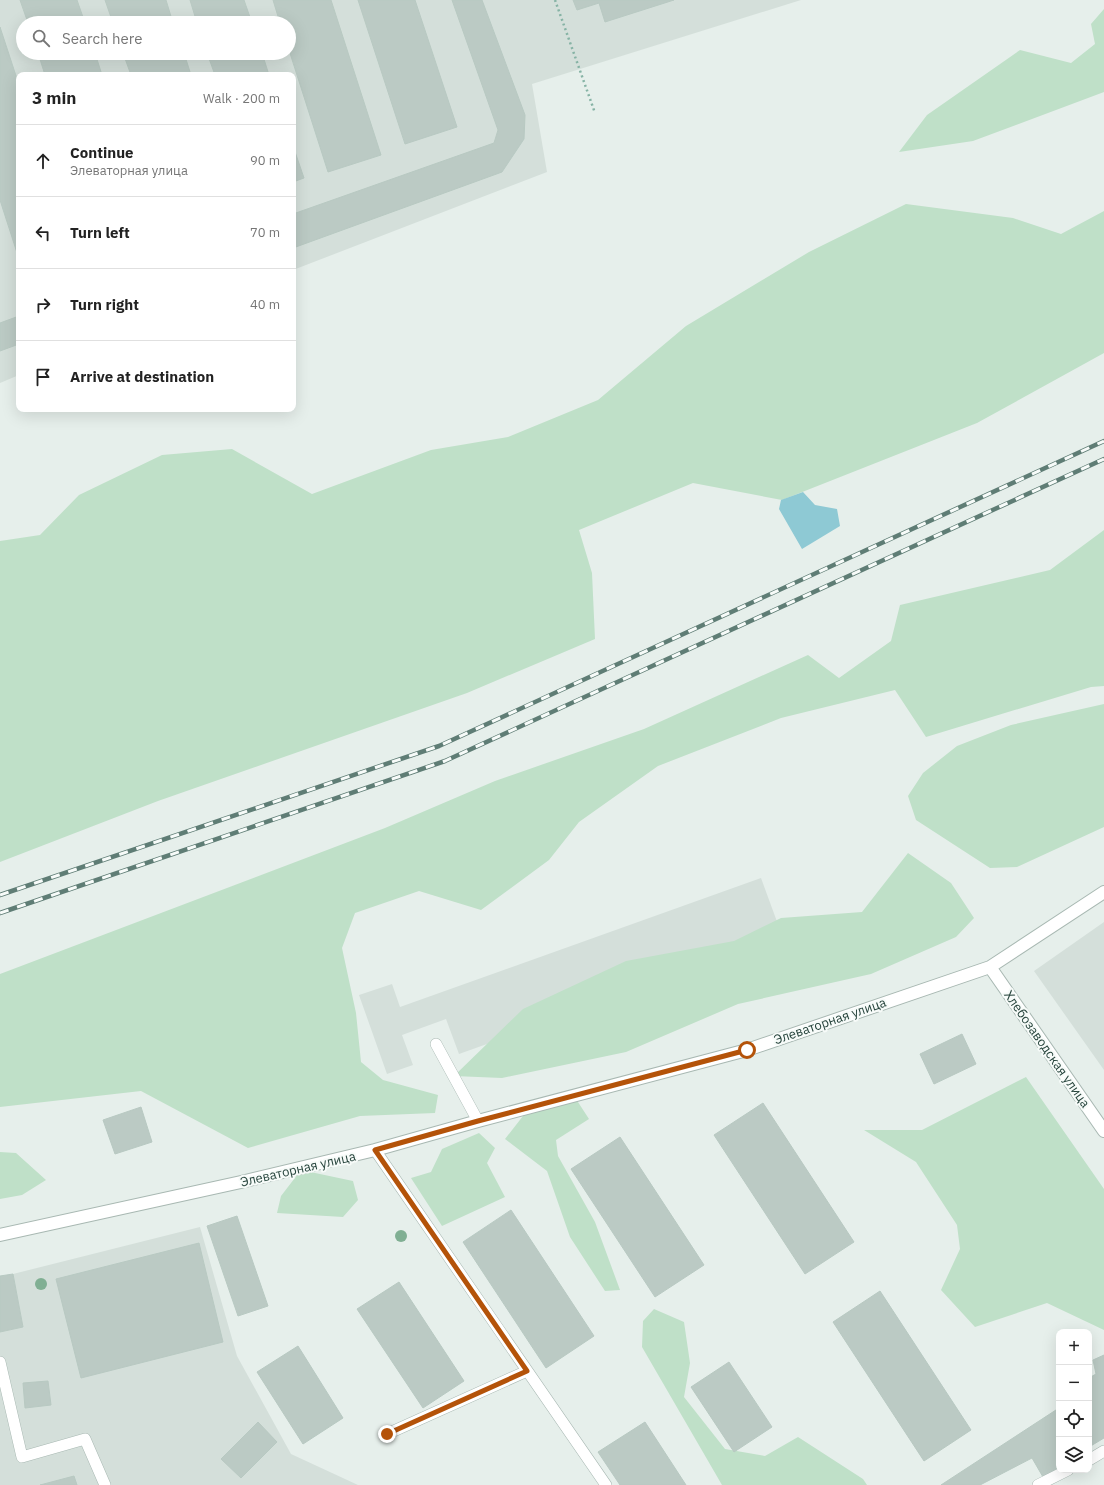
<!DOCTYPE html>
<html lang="en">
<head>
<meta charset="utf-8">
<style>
	body { margin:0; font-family:"IBM Plex Sans",sans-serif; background:#f6f6f6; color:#222 }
	.controls { position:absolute; right:12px; bottom:12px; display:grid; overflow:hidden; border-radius:8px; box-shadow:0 4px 16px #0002 }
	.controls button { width:36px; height:36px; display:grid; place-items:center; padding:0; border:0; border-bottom:1px solid #e0e0e0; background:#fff; color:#222; font:20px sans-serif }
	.stop { position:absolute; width:12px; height:12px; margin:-9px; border:3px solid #b45309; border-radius:50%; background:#fff }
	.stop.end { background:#b45309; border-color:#fff; box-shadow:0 1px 4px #0008 }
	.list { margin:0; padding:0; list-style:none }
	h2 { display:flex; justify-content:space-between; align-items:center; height:52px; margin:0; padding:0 16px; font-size:17px }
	h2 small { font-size:13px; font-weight:400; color:#767676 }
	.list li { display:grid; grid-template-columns:26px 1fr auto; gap:12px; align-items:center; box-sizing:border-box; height:72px; padding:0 16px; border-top:1px solid #e0e0e0 }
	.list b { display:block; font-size:15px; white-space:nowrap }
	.list p { margin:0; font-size:13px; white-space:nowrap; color:#767676 }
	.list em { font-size:13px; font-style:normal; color:#767676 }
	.icon { flex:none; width:22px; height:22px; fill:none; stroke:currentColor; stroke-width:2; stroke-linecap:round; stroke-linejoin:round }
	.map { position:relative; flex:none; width:1104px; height:1485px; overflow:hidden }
	.search { position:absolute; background:#fff; box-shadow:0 4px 16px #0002; left:16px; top:16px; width:280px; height:44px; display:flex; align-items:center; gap:10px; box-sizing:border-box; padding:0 14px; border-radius:22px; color:#767676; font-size:15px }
	.panel { position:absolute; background:#fff; box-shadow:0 4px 16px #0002; left:16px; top:72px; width:280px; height:340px; border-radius:8px }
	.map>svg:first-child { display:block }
	.built { fill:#d4dfda; fill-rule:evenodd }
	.green { fill:#bfe0c8 }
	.water { fill:#8ec9d4 }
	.building { fill:#bbcac4; stroke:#b8c9c2 }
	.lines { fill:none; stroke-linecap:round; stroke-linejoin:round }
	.service-casing { stroke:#a8b8b2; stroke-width:12 }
	.minor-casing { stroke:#a8b8b2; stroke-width:14 }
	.path { stroke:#86b3a5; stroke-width:2.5; stroke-dasharray:2 3; stroke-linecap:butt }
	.service { stroke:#fff; stroke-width:11 }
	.minor { stroke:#fff; stroke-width:12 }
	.rail-casing { stroke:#5f7d75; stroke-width:4.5 }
	.rail { stroke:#f7fbf9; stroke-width:3; stroke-dasharray:9; stroke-linecap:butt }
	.tree { fill:#80af93 }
	.route { stroke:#b45309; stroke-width:5 }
	.labels { text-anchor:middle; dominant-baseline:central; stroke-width:4; stroke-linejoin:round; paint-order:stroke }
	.street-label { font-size:13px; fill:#24423a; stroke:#f7fbf9 }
</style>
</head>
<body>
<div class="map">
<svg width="1104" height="1485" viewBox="0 0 1104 1485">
	<rect width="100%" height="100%" fill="#e6efeb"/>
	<!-- built -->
	<path class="built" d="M0,0H801L532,84L547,172L293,270V75H19V375L0,383ZM23,23H289V53H23Z
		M761,878L783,938L459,1054L446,1019L402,1035L413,1065L387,1074L359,995L392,984L400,1007Z
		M1104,922V1070L1034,971Z
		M200,1227L237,1356L291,1454L358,1485H0V1332L23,1327L13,1274Z"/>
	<!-- green -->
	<path class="green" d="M1104,9V92L973,141L899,152L927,115L1020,50L1071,63L1095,44L1091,24Z
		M906,204L1013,218L1061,234L1104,211V353L977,423L782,500L693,483L579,530L592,573L595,639L467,693L158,801L0,862V541L40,535L79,495L162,455L232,449L312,494L431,450L508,437L598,400L686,326L809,252Z
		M1104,530V686L1091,687L926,737L895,690L781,718L658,766L579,822L549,860L481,910L419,891L355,913L342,948L356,1013L361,1062L383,1080L438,1095L435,1113L360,1116L248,1148L141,1091L0,1107V974L385,828L495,781L644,729L808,655L839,678L891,641L900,605L1050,570Z
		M1104,704V827L1017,867L990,868L916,820L908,796L923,773L957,746L1011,725Z
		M908,853L951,883L974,918L956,937L871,974L738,1004L626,1052L502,1078L454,1076L523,1009L626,961L734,941L781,918L862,912Z
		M1026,1077L1104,1189V1330L1047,1303L975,1327L941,1290L960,1249L957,1225L916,1162L864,1130H922Z
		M576,1099L589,1119L556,1140L558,1156L595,1222L620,1290L605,1291L570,1237L547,1171L505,1139L523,1116Z
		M479,1133L495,1148L487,1163L505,1197L442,1226L411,1178L431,1172L442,1149Z
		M0,1152L16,1153L46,1180L22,1195L0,1199Z
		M301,1170L353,1181L358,1200L343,1217L277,1213L281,1196Z
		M654,1309L684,1322L690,1363L684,1397L725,1449L765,1456L798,1437L863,1479L867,1485H722L642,1347L643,1321Z"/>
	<!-- water -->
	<path class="water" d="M803,492L815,505L837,509L840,526L802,549L779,509L781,500Z"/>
	<!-- building -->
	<path class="building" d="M20,0H77L85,23H28Z
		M105,0H166L173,23H113Z
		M190,0H244L252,23H197Z
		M273,0H331L381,155L328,172L289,50V23H280Z
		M358,0H415L457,127L405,144Z
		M452,0H482L525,115L524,139L502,172L293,248V214L494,143L498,130Z
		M573,0H674L605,22L599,3L577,10Z
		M0,27L19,85V259L0,200Z
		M38,53H95L102,75H45Z
		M123,53H184L191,75H131Z
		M207,53H262L269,75H215Z
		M293,146L304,178L293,182Z
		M19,316V344L0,351V323Z
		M962,1034L976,1064L934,1084L920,1054Z
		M763,1103L854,1242L805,1274L714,1135Z
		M141,1107L152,1142L115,1154L103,1120Z
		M620,1137L704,1265L655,1297L571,1169Z
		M511,1210L594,1336L546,1368L463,1242Z
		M237,1216L268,1306L238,1316L207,1226Z
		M199,1243L223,1342L81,1378L56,1279Z
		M13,1274L23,1327L0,1332V1276Z
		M399,1282L464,1381L423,1408L357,1309Z
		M880,1291L971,1430L924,1461L833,1322Z
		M298,1346L343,1418L303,1444L257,1372Z
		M1104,1355V1438L1089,1447V1378L1096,1374L1093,1360Z
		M729,1362L772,1427L734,1452L691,1387Z
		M48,1381L51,1405L25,1408L23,1383Z
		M1059,1408V1467L1043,1477L1032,1458L980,1485H941Z
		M258,1422L277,1442L241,1478L221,1459Z
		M645,1422L686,1485H620L598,1452Z
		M74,1476L77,1485H40Z"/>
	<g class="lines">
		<!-- service casing -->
		<g class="service-casing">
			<path id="service" d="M436,1044L478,1121
				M375,1150L606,1485
				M0,1362L22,1457L85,1439L105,1485
				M387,1434L527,1371
				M1089,1460L1104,1451
				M1038,1485L1068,1470"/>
		</g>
		<!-- minor casing -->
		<g class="minor-casing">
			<path id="minor" d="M990,967L1104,1131
				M0,1235L241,1182L375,1150L478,1121L747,1050L990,967L1104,892"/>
		</g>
		<!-- path -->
		<path class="path" d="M555,0L595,113"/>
		<!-- service -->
		<use href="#service" class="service"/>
		<!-- minor -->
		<use href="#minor" class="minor"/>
		<!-- rail casing -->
		<g class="rail-casing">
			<path id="rail" d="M0,895L439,746L1104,441
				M0,913L445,761L1104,459"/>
		</g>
		<!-- rail -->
		<use href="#rail" class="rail"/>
	</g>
	<!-- trees -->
	<g class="tree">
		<circle cx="401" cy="1236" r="6"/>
		<circle cx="41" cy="1284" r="6"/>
	</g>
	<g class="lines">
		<!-- route -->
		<path class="route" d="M387,1434L527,1371L375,1150L478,1121L747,1050"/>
	</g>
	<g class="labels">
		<!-- street labels -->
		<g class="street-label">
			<text transform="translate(830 1021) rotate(-19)">Элеваторная улица</text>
			<text transform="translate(1047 1049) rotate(55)">Хлебозаводская улица</text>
			<text transform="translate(298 1169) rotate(-13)">Элеваторная улица</text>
		</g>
	</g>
</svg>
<div class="controls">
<button>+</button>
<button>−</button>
<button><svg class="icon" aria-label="locate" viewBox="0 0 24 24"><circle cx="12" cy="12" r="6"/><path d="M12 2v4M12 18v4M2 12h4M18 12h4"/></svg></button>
<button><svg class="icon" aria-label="layers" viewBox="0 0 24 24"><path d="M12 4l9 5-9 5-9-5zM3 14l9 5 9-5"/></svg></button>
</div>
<div class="stop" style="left:747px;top:1050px"></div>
<div class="stop end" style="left:387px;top:1434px"></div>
<div class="search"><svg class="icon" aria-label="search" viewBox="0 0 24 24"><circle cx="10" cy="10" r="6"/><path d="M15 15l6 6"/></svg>Search here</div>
<section class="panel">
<h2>3 min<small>Walk · 200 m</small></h2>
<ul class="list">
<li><svg class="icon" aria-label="ahead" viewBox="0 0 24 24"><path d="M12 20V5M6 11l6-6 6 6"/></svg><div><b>Continue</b><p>Элеваторная улица</p></div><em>90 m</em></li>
<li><svg class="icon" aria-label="left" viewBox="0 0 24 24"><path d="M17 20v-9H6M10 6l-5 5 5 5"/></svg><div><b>Turn left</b></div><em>70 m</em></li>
<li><svg class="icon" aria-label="right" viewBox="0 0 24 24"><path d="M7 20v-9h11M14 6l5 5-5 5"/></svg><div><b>Turn right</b></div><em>40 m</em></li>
<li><svg class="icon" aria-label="arrive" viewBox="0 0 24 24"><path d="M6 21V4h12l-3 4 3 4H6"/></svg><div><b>Arrive at destination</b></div></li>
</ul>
</section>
</div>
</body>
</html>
